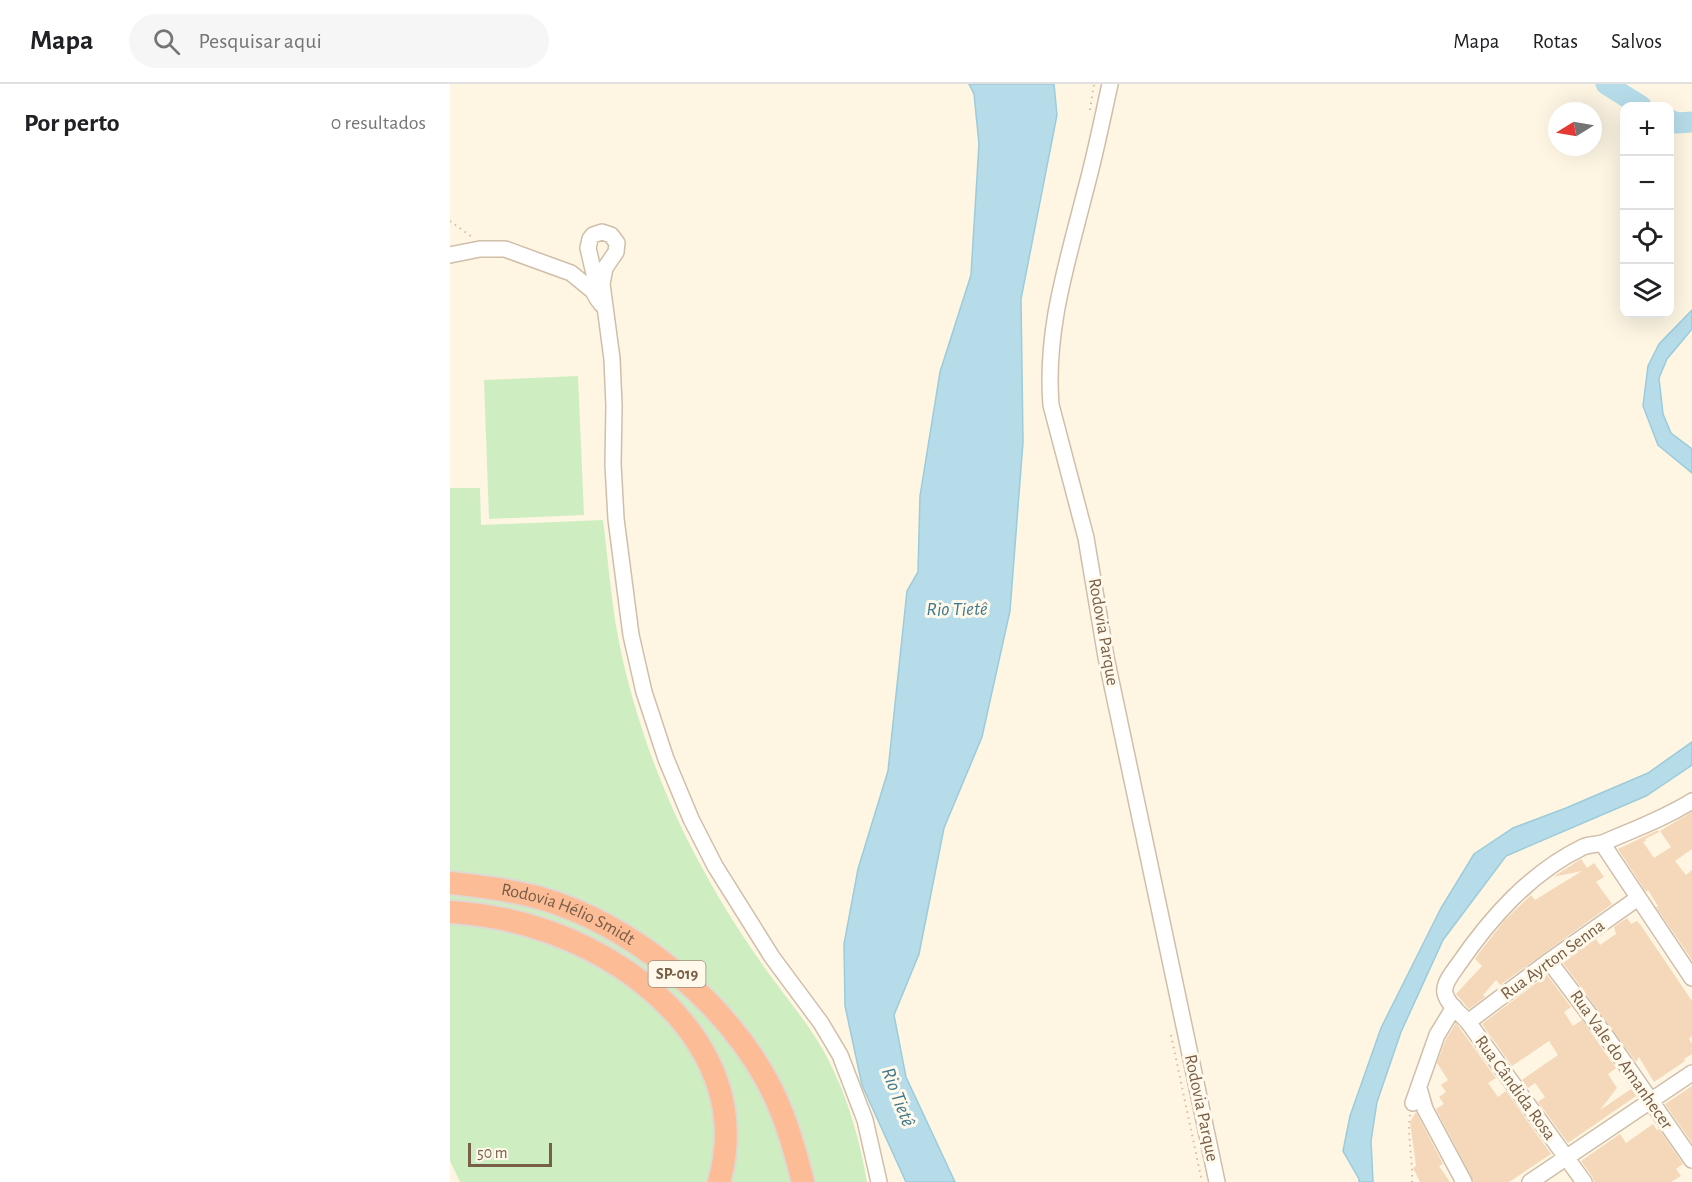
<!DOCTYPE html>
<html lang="pt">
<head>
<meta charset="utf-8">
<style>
	body { margin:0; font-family:"Alegreya Sans",sans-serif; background:#f6f6f6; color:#202124 }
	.controls { position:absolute; right:18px; top:18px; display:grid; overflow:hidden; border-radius:12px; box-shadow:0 6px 24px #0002 }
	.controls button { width:54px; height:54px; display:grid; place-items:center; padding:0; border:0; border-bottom:2px solid #e0e0e0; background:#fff; color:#202124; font:30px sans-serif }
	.compass { position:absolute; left:1098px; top:18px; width:54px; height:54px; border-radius:50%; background:#fff; box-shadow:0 6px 24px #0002; rotate:259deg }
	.scale { position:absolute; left:18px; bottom:15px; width:84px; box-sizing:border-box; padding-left:6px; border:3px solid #785e47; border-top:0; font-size:16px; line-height:21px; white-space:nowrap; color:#785e47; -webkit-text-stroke:4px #fff9eb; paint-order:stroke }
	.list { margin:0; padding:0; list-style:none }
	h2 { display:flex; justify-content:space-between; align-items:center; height:78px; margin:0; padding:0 24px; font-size:26px }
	h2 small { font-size:20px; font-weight:400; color:#757577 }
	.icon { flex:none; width:33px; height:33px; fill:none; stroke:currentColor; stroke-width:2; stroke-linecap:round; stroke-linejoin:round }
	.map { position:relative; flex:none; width:1242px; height:1098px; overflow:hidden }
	header { display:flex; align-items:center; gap:36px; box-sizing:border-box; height:84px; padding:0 30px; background:#fff; border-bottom:2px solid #e0e0e0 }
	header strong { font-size:28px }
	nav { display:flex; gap:33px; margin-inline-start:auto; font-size:21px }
	.search { width:420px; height:54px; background:#f6f6f6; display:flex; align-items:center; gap:15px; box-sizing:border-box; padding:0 21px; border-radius:33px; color:#757577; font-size:22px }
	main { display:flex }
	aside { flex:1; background:#fff }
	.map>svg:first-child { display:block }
	.green { fill:#ceedc1 }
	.water { fill:#b6dce9; stroke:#9ccbdb; stroke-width:1.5 }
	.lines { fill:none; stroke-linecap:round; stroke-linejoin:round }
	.river { stroke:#b6dce9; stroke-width:21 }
	.building { fill:#f5d7b9 }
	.minor-casing { stroke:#d0bea9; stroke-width:18 }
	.highway-casing { stroke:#dfd8d3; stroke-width:26 }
	.path { stroke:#dabb9c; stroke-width:2; stroke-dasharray:1.5 4.5; stroke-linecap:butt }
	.minor { stroke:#fff; stroke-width:15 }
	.highway { stroke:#fcbc96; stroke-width:22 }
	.labels { text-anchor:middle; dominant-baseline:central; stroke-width:6; stroke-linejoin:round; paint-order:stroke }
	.shield { fill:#fff9eb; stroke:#a08c78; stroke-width:1.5 }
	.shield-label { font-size:16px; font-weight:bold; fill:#785e47 }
	.street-label { font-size:18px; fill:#785e47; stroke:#fff9eb }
	.water-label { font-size:20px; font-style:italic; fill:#3f788d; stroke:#fff9eb }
</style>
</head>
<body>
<header>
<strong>Mapa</strong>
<div class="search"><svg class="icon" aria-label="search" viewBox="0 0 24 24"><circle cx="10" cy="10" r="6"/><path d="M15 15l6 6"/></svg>Pesquisar aqui</div>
<nav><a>Mapa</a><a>Rotas</a><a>Salvos</a></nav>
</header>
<main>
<aside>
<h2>Por perto<small>0 resultados</small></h2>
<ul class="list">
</ul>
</aside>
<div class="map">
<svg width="1242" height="1098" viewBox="0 0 1242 1098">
	<rect width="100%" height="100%" fill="#fef6e3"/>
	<!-- green -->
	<path class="green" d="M128,292L134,431L39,435L34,296Z
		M0,404H30L31,441L153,436C158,475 161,515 168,553C184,635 214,715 254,787C271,819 291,850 312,880C334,912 361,941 379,977C398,1014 410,1057 417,1098H364L343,1030L187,849L0,788Z
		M0,805L87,821L178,863L257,927L311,999L346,1098H276L281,1018L179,881L0,821Z
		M0,839C45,843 92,854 132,875C215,917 291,1000 256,1098H10L0,1077Z"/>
	<!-- water -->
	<path class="water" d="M519,0H604L607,31L571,215L573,358L560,527L532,653L494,744L469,870L444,931L456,993L505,1098H456L412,1001L395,922L394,860L408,785L438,687L457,507L468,488L470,412L490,288L521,191L529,60L524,10Z
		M1242,226V245L1217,275L1209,294L1213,330L1221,349L1242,365V389L1208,361L1193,322L1198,282L1209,260Z
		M1242,658V681L1196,712L1056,772L993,856L951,948L927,1018L921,1057L923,1098H909V1095L893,1067L900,1032L931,944L991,824L1024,770L1063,744L1116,724L1198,689Z"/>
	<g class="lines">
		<!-- river -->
		<path class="river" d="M1156,0L1191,22
			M1220,36L1227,39L1242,38"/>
	</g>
	<!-- building -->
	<path class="building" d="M1242,728V765L1225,777L1236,791L1242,786V876L1206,823L1208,822L1198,806L1196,808L1168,765L1208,746L1209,748L1195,755L1196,757L1193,758L1204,774L1221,763L1210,747Z
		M1131,775L1137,784L1144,779L1154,793L1146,798L1162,820L1050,901L1046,896L1033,911L1035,913L1019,925L1006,910L1032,882L1025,875L1029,869L1055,836L1081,811L1085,816L1132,787L1103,793Z
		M1177,834L1181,840L1187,837L1192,843L1242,917V952L1239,955L1242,960V970L1234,975L1235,977L1204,998L1189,973L1186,978L1113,879L1146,855L1150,861L1166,850L1164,843Z
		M1097,891L1121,923L1114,928L1123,942L1132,936L1166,984L1158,990L1167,1004L1150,1026L1181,1005L1186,1012L1118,1059L1088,1018L1095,1013L1085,999L1078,1004L1072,996L1108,971L1099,957L1062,982L1032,940Z
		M1006,939L1046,994L1038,999L1048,1013L1056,1007L1101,1070L1059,1098H1024L986,1025L994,1020L989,1013L996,1008L991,1001L998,996L987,979L996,955Z
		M1242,1002V1059L1215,1020Z
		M966,1028L993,1080L989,1082L1000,1098H970L963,1084L966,1082L960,1038Z
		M1203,1040L1207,1046L1209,1045L1233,1080L1226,1085L1231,1092L1221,1098H1144L1142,1092L1131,1077L1170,1050L1176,1059Z"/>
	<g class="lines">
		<!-- minor casing -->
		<g class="minor-casing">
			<path id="minor" d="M660,0C652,36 645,72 635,108C617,180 595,246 601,321L636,454L656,573L767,1098
				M0,171L30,165H55L121,189L143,207L148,216
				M151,220L138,164L140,155L143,151L152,148L161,151L167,159L166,168L155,184L152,200L162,275L164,322L163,380L166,435L181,551L194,608L216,675L241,735L265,782L322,873L371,939L390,971L415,1036L429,1098
				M1152,759L1242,894
				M1099,877L1158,955L1242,1076
				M1018,938L1099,877L1188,814
				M969,1004L975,1025L1014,1098
				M963,1019L987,951L1004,923
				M1080,1098L1242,989
				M1134,1098L1018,938C1011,930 997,920 995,909C993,900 1003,888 1008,881C1041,833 1080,789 1133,763C1140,760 1148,761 1155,758C1185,745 1215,734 1242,717"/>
		</g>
		<!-- highway casing -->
		<g class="highway-casing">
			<g id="highway">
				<path id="s1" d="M0,799C30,802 60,806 90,814C180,840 271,914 316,995C334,1027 344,1063 353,1098"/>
				<path d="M0,828C47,831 95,843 137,864C226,908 299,994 269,1098"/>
			</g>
		</g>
		<!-- path -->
		<path class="path" d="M640,26L644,0
			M0,137L22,153
			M721,951L752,1098
			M960,1031C957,1053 963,1076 962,1098"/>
		<!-- minor -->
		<use href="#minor" class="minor"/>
		<!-- highway -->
		<use href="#highway" class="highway"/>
	</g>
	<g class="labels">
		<!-- shield labels -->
		<rect class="shield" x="198.5" y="877" width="57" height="26" rx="4.5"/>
		<g class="shield-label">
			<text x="227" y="890">SP-019</text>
		</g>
		<!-- street labels -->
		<g class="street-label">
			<text transform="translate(653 548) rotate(80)">Rodovia Parque</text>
			<text stroke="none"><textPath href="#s1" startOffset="123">Rodovia Hélio Smidt</textPath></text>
			<text transform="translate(1103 876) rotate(-36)">Rua Ayrton Senna</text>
			<text transform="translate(1171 976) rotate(55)">Rua Vale do Amanhecer</text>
			<text transform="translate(1065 1004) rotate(54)">Rua Cândida Rosa</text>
			<text transform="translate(751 1024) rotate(78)">Rodovia Parque</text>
		</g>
		<!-- water labels -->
		<g class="water-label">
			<text x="507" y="525">Rio Tietê</text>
			<text transform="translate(448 1013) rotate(69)">Rio Tietê</text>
		</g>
	</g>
</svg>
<div class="controls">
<button>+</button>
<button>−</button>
<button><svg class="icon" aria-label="locate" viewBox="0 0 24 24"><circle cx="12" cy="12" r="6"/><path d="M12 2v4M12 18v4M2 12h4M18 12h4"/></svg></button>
<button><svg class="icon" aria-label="layers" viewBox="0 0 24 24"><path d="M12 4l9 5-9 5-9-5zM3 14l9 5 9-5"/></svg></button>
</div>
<svg class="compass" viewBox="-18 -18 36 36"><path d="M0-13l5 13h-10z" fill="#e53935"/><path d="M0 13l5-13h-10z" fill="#757577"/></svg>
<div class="scale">50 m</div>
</div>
</main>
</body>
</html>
